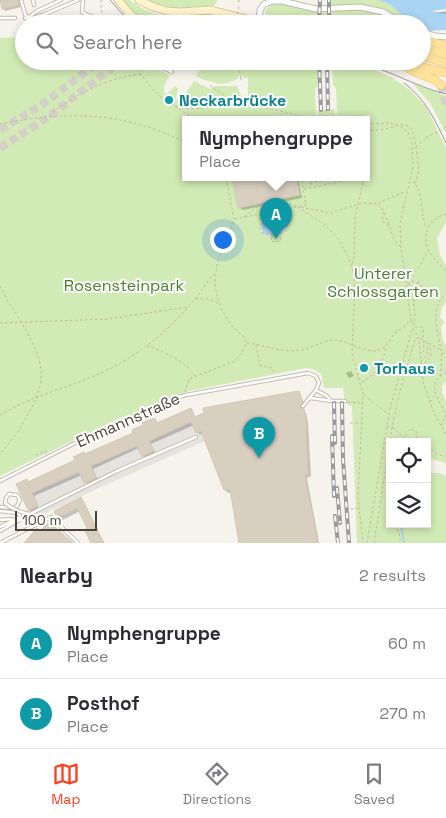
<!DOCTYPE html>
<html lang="en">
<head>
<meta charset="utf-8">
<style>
	body { margin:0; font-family:"Space Grotesk",sans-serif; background:#f7f7f7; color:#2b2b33 }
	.controls { position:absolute; right:15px; bottom:15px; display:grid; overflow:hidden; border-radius:0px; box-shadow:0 2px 8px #0003 }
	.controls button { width:45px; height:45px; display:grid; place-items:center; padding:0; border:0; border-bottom:1px solid #e1e1e2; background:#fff; color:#2b2b33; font:25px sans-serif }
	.scale { position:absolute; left:15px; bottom:12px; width:82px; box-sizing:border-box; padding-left:5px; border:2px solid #4b4439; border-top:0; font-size:14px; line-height:18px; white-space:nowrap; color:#4b4439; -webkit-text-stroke:4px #fff; paint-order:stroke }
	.you { position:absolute; left:222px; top:239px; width:18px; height:18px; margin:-12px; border:4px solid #fff; border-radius:50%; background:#1a73e8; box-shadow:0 0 0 8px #1a73e833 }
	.badge { display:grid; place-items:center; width:32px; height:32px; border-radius:50%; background:#fc3f1d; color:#fff; font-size:16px; font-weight:700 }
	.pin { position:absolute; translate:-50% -41px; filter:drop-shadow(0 1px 2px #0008) }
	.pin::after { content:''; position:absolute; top:26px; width:18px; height:15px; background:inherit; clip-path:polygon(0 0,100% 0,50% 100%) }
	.popup { position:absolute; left:182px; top:116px; width:188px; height:65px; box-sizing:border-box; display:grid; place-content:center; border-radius:0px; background:#fff; filter:drop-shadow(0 1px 4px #0005); font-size:16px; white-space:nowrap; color:#7c7c81 }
	.popup b { font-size:19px; color:#2b2b33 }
	.popup::after { content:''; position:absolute; left:50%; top:100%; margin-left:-10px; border:10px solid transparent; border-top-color:#fff }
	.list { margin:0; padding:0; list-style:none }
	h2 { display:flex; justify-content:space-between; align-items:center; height:65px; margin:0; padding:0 20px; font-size:21px }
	h2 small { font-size:16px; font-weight:400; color:#7c7c81 }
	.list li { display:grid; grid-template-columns:32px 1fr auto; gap:15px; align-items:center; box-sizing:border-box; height:70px; padding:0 20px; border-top:1px solid #e1e1e2 }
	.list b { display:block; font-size:19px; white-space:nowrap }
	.list p { margin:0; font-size:16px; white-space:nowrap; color:#7c7c81 }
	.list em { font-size:16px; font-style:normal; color:#7c7c81 }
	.icon { flex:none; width:28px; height:28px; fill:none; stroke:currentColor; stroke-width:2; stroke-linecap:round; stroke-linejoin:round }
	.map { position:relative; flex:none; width:446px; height:543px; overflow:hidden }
	.search { position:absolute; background:#fff; box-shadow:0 2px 8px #0003; left:15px; right:15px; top:15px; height:55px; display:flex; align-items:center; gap:12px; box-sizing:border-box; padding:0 18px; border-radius:28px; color:#7c7c81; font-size:19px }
	.sheet { height:205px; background:#fff }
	nav { display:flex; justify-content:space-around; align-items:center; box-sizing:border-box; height:70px; border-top:1px solid #e1e1e2; background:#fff; font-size:14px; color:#7c7c81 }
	nav a { display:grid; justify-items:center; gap:2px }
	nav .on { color:#fc3f1d }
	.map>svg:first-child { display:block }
	.green { fill:#d2eab5; fill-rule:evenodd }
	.parking { fill:#e5e3e0 }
	.water { fill:#a9d4f2 }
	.shadow { fill:#0003 }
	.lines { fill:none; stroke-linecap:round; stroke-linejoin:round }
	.stream { stroke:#a9d4f2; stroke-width:2 }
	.building { fill:#d8cfc1; stroke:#d3c7b4 }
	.primary-tunnel { stroke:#d4d0c8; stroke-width:8; stroke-dasharray:8 4; stroke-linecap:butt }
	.lane-casing { stroke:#c2bbae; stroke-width:4.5 }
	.street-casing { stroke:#c2bbae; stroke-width:7 }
	.secondary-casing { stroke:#d6c79b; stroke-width:9 }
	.primary-casing { stroke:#e6c16a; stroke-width:9 }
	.path { stroke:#c4b79f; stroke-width:1; stroke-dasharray:2.5 2.5; stroke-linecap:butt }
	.lane { stroke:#fff; stroke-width:2.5 }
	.street { stroke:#fff; stroke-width:5 }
	.secondary { stroke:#fff3cd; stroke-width:7 }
	.primary { stroke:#ffe39c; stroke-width:8 }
	.tram { stroke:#9a9a9a; stroke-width:1 }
	.rail-casing { stroke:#9a9a9a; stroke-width:4 }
	.rail { stroke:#fff; stroke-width:2; stroke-dasharray:5.5; stroke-linecap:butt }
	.lane-bridge-casing { stroke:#c2bbae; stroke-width:4.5; stroke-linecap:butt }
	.path-bridge { stroke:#c4b79f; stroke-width:1; stroke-dasharray:2.5 2.5; stroke-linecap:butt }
	.lane-bridge { stroke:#fff; stroke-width:2.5 }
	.culture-dot { fill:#0f9aa8; stroke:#fff; stroke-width:2 }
	.labels { text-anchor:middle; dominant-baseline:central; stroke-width:4; stroke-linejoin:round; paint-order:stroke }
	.culture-label { font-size:16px; font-weight:bold; fill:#0d838f; stroke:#fff; text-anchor:start }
	.park-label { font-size:16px; fill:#4a7f2a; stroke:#fff }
	.street-label { font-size:16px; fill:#4b4439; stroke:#fff }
</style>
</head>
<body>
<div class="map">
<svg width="446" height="543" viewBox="0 0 446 543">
	<rect width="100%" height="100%" fill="#f6f3ec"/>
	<!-- green -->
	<path class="green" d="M121,0H129L145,10L165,17H185L197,14L210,13L206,19C193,20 153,28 144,22C135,17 128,8 121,0Z
		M145,0H218L213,7C185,4 174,14 145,0Z
		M331,0H379L391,5L411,24C402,23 394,16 386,11C369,2 349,4 331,8Z
		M281,3C297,6 315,13 332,12C337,11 342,9 347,9C366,7 383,14 399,24H377L323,15L271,18L266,15L265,10L272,4Z
		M24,37V61H142L170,75L164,86V93L167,94L175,86L178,88L176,97L177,100L184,96L194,81L210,89L214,86H237L242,98L248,97V77L244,78L243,75L238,76V79L228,83L220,84L204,80L196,76L203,65L245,68L317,64L318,85L315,89L316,115H318V110L334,109L335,114H337L336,88L333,85L332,64L357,65L370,68L391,77L411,91L425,106L431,117L446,148V222L437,238L440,255L446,266V302L442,307L440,317L444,322L441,327L443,341L446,346V381L442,386V392L446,401V463L435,460L427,456V442H390V524H400L401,527V524H427V473H439L446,476V543H357L352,406L345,403L343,388H324L321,374L313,369L306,368L189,391L115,420L0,476V38ZM186,120H366V178H296L299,195L238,208L232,178H186ZM278,217L286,222C289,239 271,235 261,231C259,220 269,217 278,217Z
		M413,84L446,96V133L430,103Z"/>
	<!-- parking -->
	<path class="parking" d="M191,422L196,433L201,431L205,441L101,487L33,519L28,510L37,506L32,493L79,472L84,483L96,478L91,466L137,446L142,457L154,451L149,441Z"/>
	<!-- water -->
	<path class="water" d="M379,0H446V9L431,11L446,13V30L426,31L422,30V24H411L391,5Z
		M278,217L286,222C288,235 273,238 263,233L261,227C262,219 270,217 278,217Z"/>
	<!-- shadow -->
	<path class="shadow" d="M1,0H22L20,2L21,7L5,11L3,8Z
		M446,11V14L437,13Z
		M234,178H298L302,198L243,210L239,207Z
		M366,365L368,371L364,373L361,367Z
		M351,371L354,376L349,378L346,373Z
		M298,393L305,405L302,409L306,413L308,423L311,476L307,478L319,543H241L231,492L228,493L225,490L203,433L200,435L194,425L151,444L156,454L146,459L139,448L93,469L98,481L88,485L82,475L34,496L39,509L32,512L29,509V483L134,434L155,419L158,424L191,410L196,418Z
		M81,499L84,502L104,543H93L89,528L80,511L63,520L56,511Z"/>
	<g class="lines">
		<!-- stream -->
		<path class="stream" d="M401,524L404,543"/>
	</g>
	<!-- building -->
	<path class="building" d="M0,0H18L19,5L2,9Z
		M232,178H296L300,195L238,208Z
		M299,391L303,402L300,407L304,409L306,419L308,474L305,475L318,543H239L230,489L224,490L201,431L196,433L191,422L149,441L154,451L142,457L137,446L91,466L96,478L92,480L84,483L79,472L32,493L38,506L28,510L16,484L27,479L28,482L75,460L73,457L84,452L85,454L133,433L132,430L143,425L142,423L155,418L157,423L191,408L195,417L204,413L203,408Z
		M81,497L99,534L104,543H91L85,531L87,528L77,508L59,517L58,514L56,515L54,511Z
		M49,522L73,543H24L37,528L40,531Z"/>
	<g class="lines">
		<!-- primary-tunnel -->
		<path class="primary-tunnel" d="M441,85L446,104
			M0,130L40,106L100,61
			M0,148L48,117L121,61"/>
		<!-- lane casing -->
		<g class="lane-casing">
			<path id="lane" d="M21,0L25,14L27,17
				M33,0L34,5
				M83,0L82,12C90,18 97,15 103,24
				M0,18H15
				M25,18H28L37,11L61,0
				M28,22L29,19L43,15L78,0
				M148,61L172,72
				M316,390L327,396L330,400
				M310,398L332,401H345
				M0,481L91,435L166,401L186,395L308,373L316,376L319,383L316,390L303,406
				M0,507L14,508L17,506
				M0,511L17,513L20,515L19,518L0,527
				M0,520L12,519
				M0,531L30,514L117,471L196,437
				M0,543L51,517L78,543"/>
		</g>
		<!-- street casing -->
		<g class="street-casing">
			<path id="street" d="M28,18L29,19
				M259,23L260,10L264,4L273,1H282L316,9L360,7L383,12L403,24
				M422,32L435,36L446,37"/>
		</g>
		<!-- secondary casing -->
		<g class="secondary-casing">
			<path id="secondary" d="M118,0L130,14L141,24
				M139,0L151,6L167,11L180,12L210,10L266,24"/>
		</g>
		<!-- primary casing -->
		<g class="primary-casing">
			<path id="primary" d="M194,24H227
				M281,24L315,21L343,24
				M422,39L446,46
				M422,48L446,54
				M422,56L446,63
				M397,61L413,71L433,79L441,85
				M402,62L446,73"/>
		</g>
		<!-- path -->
		<path class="path" d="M101,0L102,17
			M239,0V5
			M131,61C143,76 156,98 174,105C195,114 215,104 236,104C258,105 291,113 312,120
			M241,78L242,82
			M211,85V87L232,100L234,103
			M175,106L195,120
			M326,110L327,120
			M49,116C77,92 106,79 142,74
			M0,124C66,111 125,111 186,143
			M366,124L390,123L398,125L408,132L412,145L413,167L400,223L401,247L407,287L413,300L415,313L413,329L419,339L423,382L433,411L446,435
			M401,125C414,122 414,139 416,148C418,161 421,171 415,183
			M366,129C373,132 391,129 397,125
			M366,138L368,131
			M416,147L426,138
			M226,178L234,219L217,263L215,284L217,296L222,310L231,325L243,336L247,343
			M309,178L311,187
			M327,178L328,184
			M412,181C425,191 419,215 427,228
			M310,183L335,178
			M304,189L349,180V178
			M269,201L272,216
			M378,203L406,191
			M298,207L324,224L337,237L349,258L354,275L355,287L352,354L363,394L358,497L363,543
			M301,207L330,213L363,203L378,204C390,216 390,240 400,246
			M384,212L382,221L389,226
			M446,214C426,219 420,240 432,256C436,262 442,266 446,271
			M244,217C260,202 276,197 297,206
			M272,217C279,216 286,217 288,225L285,232L273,236L262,233L260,229L261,223Z
			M235,219L306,205L301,178
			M271,237L272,242L281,241L280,235
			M352,264L354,256L355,218L364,178
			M406,278L420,266L428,251
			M407,283L413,281L422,286V290
			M418,283L421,279
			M408,284L419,289V297L413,302
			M0,286C13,314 44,348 41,380C40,390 35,400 31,409C23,424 13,441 0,453
			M410,294L408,299L411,321
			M196,299H208L218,303
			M0,323L108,319L188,307
			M415,327H421L423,329L424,351L421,354
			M420,339H422L440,350
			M247,343C265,345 281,353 300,350C312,348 322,341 333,340C351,339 371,362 388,344C390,341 392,337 394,334C398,330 406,327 408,322H413
			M256,345L260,365L272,368L275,374
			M147,346C160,349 190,364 195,376
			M442,353L446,355
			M421,361L428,355L427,343
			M421,366L431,357L430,344
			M440,376C441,368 442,359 441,351C439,333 428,308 446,294
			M362,382C376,375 384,362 386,346
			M185,392L189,379L235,361L240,355L246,344
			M364,395L388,414
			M348,402L362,403
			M430,402L435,395
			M0,415C42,390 87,385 129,358C153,343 175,323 194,300C202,292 206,281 215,273
			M350,423H360
			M387,426L392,427L406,439
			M441,426L446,414C438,400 425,383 446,373
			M407,441L406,433L410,429L416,431L417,439
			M407,441L417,439L420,442
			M427,447L439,455L446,456
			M36,455L45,451L46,453
			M346,510L358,508
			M396,524L400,537V543
			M367,543L390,409L412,329
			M374,543L392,427L400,391L415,340L418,337"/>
		<!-- lane -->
		<use href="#lane" class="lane"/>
		<!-- street -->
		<use href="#street" class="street"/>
		<!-- secondary -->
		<use href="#secondary" class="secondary"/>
		<!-- primary -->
		<use href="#primary" class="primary"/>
		<!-- tram -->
		<path class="tram" d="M110,0L131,24
			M198,61C248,75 301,57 351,62C385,66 414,87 446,94
			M404,83C425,98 435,120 446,143"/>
		<!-- rail casing -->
		<g class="rail-casing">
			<path id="rail" d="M319,24L320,0
				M329,24V0
				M319,61L321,110
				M327,61L328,109
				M334,403L335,443
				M342,403L343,459L349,543
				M332,436L334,496
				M337,488L340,523
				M335,516L338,543"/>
		</g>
		<!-- rail -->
		<use href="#rail" class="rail"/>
		<!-- lane-bridge casing -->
		<g class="lane-bridge-casing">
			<path id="lane-bridge" d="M17,506L20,500L17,495L9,494L6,498L5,503C13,510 20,512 30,514"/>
		</g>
		<!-- path-bridge -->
		<path class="path-bridge" d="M236,24L239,5
			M237,61L241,78
			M426,138L446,127"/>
		<!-- lane-bridge -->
		<use href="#lane-bridge" class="lane-bridge"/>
	</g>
	<!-- markers -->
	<g class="culture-dot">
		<circle cx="169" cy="100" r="5"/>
		<circle cx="364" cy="368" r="5"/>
	</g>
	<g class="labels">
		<!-- culture labels -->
		<g class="culture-label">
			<text x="179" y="100">Neckarbrücke</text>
			<text x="374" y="368">Torhaus</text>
		</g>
		<!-- park labels -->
		<g class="park-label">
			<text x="383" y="273">Unterer<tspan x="383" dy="18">Schlossgarten</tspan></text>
			<text x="124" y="285">Rosensteinpark</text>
		</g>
		<!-- street labels -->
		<g class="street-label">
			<text transform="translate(128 420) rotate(-24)">Ehmannstraße</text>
		</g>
	</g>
</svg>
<div class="controls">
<button><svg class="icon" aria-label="locate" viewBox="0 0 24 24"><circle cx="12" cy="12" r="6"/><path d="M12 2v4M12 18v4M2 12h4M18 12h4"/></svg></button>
<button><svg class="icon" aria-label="layers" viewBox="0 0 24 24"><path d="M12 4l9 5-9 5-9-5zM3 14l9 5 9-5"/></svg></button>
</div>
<div class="scale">100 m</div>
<div class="you"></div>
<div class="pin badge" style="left:276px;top:239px;background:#0f9aa8">A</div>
<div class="popup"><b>Nymphengruppe</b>Place</div>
<div class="pin badge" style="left:259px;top:458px;background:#0f9aa8">B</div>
<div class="search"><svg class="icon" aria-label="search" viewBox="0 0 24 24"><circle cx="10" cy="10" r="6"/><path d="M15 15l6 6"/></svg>Search here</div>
</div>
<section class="sheet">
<h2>Nearby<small>2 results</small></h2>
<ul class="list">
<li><span class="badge" style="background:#0f9aa8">A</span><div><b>Nymphengruppe</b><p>Place</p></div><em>60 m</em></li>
<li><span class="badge" style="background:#0f9aa8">B</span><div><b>Posthof</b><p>Place</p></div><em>270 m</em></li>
</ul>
</section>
<nav>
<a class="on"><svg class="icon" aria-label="map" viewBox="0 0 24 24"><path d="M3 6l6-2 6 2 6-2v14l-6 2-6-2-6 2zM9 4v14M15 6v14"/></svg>Map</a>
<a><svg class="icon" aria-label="directions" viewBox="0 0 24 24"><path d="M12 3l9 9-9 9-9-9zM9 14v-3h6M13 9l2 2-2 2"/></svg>Directions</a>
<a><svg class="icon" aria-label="saved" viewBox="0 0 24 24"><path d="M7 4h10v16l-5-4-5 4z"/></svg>Saved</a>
</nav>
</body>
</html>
